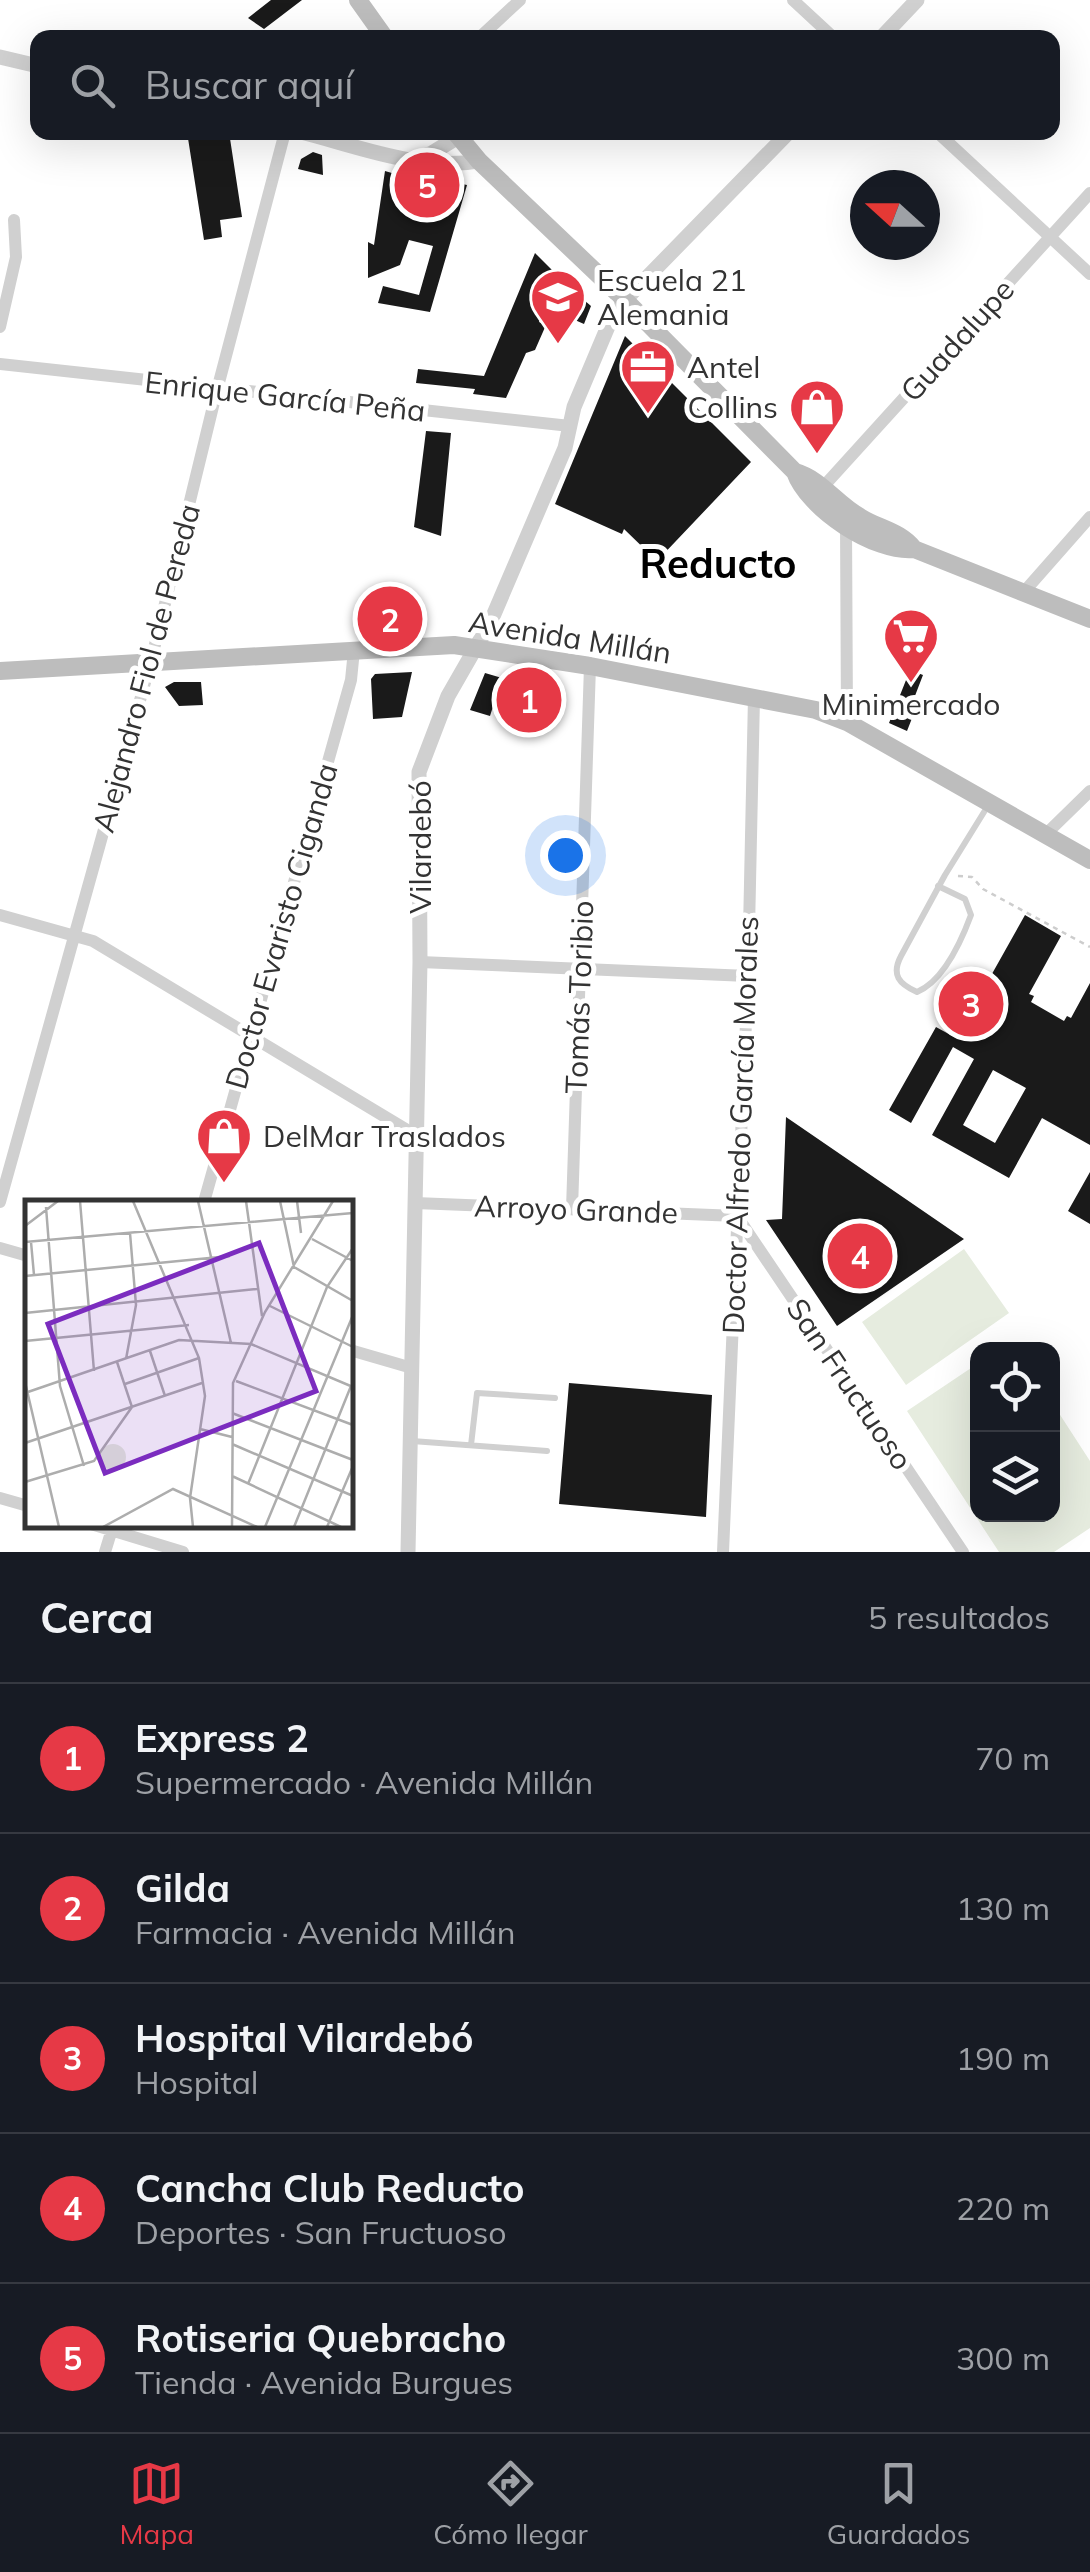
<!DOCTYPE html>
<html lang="es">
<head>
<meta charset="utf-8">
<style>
	body { margin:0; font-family:Mulish,sans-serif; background:#242831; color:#f1f3f6 }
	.controls { position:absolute; right:30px; bottom:30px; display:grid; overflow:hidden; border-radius:20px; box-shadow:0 10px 40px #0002 }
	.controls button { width:90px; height:90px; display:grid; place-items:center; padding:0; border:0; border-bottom:2px solid #363941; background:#171b24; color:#f1f3f6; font:50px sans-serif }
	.compass { position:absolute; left:850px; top:170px; width:90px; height:90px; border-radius:50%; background:#171b24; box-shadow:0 10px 40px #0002; rotate:291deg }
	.you { position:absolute; left:565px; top:855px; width:35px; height:35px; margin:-25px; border:8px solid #fff; border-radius:50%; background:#1a73e8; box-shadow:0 0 0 15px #1a73e833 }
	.badge { display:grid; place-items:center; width:65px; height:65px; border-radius:50%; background:#e63946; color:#fff; font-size:32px; font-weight:700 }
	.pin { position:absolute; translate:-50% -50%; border:5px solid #fff; box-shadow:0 2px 10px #0006 }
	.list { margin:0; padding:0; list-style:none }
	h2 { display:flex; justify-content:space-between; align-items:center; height:130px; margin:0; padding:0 40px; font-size:42px }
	h2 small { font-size:32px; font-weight:400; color:#9ea1a6 }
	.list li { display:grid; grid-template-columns:65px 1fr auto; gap:30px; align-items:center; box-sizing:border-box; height:150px; padding:0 40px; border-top:2px solid #363941 }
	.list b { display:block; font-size:38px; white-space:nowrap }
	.list p { margin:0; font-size:32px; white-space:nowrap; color:#9ea1a6 }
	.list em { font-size:32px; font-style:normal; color:#9ea1a6 }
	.icon { flex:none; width:55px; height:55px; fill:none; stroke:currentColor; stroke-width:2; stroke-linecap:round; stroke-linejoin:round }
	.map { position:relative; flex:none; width:1090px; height:1552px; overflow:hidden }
	.search { position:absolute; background:#171b24; box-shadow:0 10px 40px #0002; left:30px; right:30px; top:30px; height:110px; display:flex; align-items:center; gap:25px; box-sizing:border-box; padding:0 35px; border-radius:20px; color:#9ea1a6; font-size:38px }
	.sheet { height:880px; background:#171b24 }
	nav { display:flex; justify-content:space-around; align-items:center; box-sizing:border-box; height:140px; border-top:2px solid #363941; background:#171b24; font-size:28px; color:#9ea1a6 }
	nav a { display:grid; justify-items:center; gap:5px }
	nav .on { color:#e63946 }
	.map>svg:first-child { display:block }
	.green { fill:#e6ecdf }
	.building { fill:#1a1a1a; fill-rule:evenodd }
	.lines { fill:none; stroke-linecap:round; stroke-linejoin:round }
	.path { stroke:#cdcdcd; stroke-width:2.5; stroke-dasharray:5 5; stroke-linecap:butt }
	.service { stroke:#d0d0d0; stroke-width:6 }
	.minor { stroke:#d0d0d0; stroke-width:12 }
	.tertiary { stroke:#d0d0d0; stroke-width:15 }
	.secondary { stroke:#bdbdbd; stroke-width:18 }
	.labels { text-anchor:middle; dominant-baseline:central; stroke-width:10; stroke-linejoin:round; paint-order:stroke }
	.poi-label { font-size:30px; fill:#333; stroke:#fff; text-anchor:start }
	.street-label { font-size:30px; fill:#333; stroke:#fff }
	.district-label { font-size:40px; font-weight:bold; fill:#000; stroke:#fff }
	.inset-road { fill:none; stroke:#adadad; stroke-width:2.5 }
	.view { fill:#7b2cbf; fill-opacity:0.15; stroke:#7b2cbf; stroke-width:5 }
	.inset-edge { fill:none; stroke:#333; stroke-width:5 }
</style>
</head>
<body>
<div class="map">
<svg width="1090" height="1552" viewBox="0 0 1090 1552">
	<rect width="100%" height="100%" fill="#fff"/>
	<!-- green -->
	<path class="green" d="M964,1249L1009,1313L906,1385L862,1322Z
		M977,1364L978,1514H1052L1053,1404L1090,1461V1528L1054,1552H999L907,1411Z"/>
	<!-- building -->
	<path class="building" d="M271,0H302L264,29L248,18Z
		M187,132H229L242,217L220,220L222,237L204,240Z
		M313,152L322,155L323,175L298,169L301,159Z
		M385,171L416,180L417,175L467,185L430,312L378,303L383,286L419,295L433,246L409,240L400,265L368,278V242L374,245Z
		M535,253L559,277L539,322L546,325L535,350L526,353L506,398L473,394L475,389L416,383L418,369L484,376Z
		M577,294L591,306L584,324L568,317Z
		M625,336L751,462L657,561L624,529L622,534L555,504Z
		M426,431L451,433L441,536L414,527Z
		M910,670L923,675L913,701L918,703L907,731L889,723Z
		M412,672L402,717L373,719L371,679L375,674Z
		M485,673L502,678L490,716L470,710Z
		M524,677L546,684L535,723L513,717Z
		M174,682H201L203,705L179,706L165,687Z
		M1025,915L1061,936L1029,994L1034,996L1031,1002L1064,1021L1067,1016L1071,1018L1090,983V1145L1042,1118L1009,1178L932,1135L974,1059L953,1047L911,1123L889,1110L936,1027L956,1038ZM993,1070L1026,1088L995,1143L963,1125Z
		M786,1117L964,1239L837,1326L766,1220L782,1219Z
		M1090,1172V1224L1068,1211Z
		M569,1383L712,1395L706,1517L559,1504Z"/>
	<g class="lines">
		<!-- path -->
		<path class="path" d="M958,876L972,877L983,889L1090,947"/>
		<!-- service -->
		<path class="service" d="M938,886L965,899L971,915C961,942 943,981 917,992C899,984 891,975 901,956L945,875L989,804
			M412,1441L547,1451
			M471,1445L477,1393L555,1398"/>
		<!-- minor -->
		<path class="minor" d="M793,0L834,38
			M479,38L520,0
			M937,132L1090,274
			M0,327L16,257L14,220
			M0,364L570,426
			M823,487L1090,193
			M846,523L847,722
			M1023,593L1090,517
			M1045,835L1090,791
			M0,915L93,941L417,1136
			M420,962L748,976
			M0,1202L151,661L217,390L285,132
			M204,1202L351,680L354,650
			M415,1203L737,1216L963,1552
			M572,1209L590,666
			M0,1248L28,1256
			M350,1350L412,1368
			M0,1498L28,1506
			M91,1524L183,1552
			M105,1552L113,1526
			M723,1552L748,976L754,697"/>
		<!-- tertiary -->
		<path class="tertiary" d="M881,38L917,0
			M0,57L38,66
			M301,132C357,146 421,172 479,161
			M415,159L432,153L458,137
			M408,1552L420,962L419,772L448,696L491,621L565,448L574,407L609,324L625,300L789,132"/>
		<!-- secondary -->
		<path class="secondary" d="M358,0L385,38
			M455,132L479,161L625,300L795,472C808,509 875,553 914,549L1090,619
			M795,472C822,480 836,504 860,517C879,529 900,531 914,549
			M0,671L454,645L590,666L816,710L847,722L1090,860"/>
	</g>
	<!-- icons -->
	<defs>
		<g id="school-pin" transform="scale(2.875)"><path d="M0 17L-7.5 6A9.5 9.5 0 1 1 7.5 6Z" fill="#e63946" stroke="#fff"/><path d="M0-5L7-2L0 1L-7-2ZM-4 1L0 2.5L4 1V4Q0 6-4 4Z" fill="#fff"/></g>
		<g id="office-pin" transform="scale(2.875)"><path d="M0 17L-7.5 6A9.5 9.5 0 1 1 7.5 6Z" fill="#e63946" stroke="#fff"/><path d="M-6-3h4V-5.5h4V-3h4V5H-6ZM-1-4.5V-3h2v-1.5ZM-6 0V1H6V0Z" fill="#fff"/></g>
		<g id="shop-pin" transform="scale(2.875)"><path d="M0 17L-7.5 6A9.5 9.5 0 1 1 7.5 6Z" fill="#e63946" stroke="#fff"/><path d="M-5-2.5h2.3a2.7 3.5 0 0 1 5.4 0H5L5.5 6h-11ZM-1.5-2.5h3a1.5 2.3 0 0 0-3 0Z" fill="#fff"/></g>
		<g id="supermarket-pin" transform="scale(2.875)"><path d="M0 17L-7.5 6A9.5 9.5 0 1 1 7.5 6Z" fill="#e63946" stroke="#fff"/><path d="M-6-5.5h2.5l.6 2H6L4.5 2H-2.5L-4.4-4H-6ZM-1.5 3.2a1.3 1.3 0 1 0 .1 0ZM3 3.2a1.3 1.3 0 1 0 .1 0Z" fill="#fff"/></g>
	</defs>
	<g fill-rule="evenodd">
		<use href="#school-pin" x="558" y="297"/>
		<use href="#office-pin" x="648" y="367"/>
		<use href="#shop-pin" x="817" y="407"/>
		<use href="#supermarket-pin" x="911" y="636"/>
		<use href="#shop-pin" x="224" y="1136"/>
	</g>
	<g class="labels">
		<!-- poi labels -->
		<g class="poi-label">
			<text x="597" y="280">Escuela 21<tspan x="597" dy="34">Alemania</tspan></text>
			<text x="687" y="367">Antel</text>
			<text x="778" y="407" text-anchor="end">Collins</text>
			<text x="911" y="704" text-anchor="middle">Minimercado</text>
			<text x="263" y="1136">DelMar Traslados</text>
		</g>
		<!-- street labels -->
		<g class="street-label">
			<text transform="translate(957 340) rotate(-48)">Guadalupe</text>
			<text transform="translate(285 396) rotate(6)">Enrique García Peña</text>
			<text transform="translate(570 637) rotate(9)">Avenida Millán</text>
			<text transform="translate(146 668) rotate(-75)">Alejandro Fiol de Pereda</text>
			<text transform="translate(420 847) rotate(-90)">Vilardebó</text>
			<text transform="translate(281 926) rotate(-74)">Doctor Evaristo Ciganda</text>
			<text transform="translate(579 997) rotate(-88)">Tomás Toribio</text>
			<text transform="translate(740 1125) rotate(-88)">Doctor Alfredo García Morales</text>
			<text transform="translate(576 1209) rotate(2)">Arroyo Grande</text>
			<text transform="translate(850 1384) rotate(56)">San Fructuoso</text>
		</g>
		<!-- district labels -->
		<g class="district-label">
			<text x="718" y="563">Reducto</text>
		</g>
	</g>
	<!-- overview -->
	<g transform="translate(25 1200)">
		<rect width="328" height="328" fill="#fff"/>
		<path d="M75 257a13 13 0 1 1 26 0a13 13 0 1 1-26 0Z" fill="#e6ecdf"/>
		<path class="inset-road" d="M55,1L69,171M108,1L174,158L180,196L165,298L168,327M173,1L206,143M221,1L237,116M255,1L269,67L328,101M272,1L276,33M21,7L35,186L59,266M0,26L33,1M287,39L328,61M0,42L328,13M6,42L9,75M0,76L205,56M245,106L328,147M0,113L232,89M0,141L164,125M125,151L140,196M101,159L111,105L105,33M211,181L328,225M0,182L34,327M100,184L174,158M0,193L154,140L226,144L328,187M207,213L328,260M175,229L207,237M0,243L177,183M207,244L328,296M207,276L316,327M0,282L69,261L107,207L92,162M223,284L302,87L328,48M78,327L148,289L232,327M207,327L208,183L240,112L308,1M240,327L328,115M269,327L326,186M302,327L328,266"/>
		<path class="view" d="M234,43L291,191L80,273L23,124Z"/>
		<rect width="328" height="328" class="inset-edge"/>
	</g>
</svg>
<div class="controls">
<button><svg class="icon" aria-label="locate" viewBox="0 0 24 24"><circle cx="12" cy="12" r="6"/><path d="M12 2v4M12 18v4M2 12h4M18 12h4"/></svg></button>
<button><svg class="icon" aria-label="layers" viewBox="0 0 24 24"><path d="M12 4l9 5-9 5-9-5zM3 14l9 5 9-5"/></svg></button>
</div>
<svg class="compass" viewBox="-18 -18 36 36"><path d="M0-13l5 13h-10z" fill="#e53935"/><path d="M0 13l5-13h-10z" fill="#9ea1a6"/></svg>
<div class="you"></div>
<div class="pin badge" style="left:529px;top:700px">1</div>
<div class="pin badge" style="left:390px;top:619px">2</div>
<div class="pin badge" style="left:971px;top:1004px">3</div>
<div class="pin badge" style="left:860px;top:1256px">4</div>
<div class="pin badge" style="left:427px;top:185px">5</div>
<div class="search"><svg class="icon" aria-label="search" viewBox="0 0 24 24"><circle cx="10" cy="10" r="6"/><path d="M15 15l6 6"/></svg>Buscar aquí</div>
</div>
<section class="sheet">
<h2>Cerca<small>5 resultados</small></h2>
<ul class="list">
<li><span class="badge">1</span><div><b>Express 2</b><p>Supermercado · Avenida Millán</p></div><em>70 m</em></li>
<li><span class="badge">2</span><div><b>Gilda</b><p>Farmacia · Avenida Millán</p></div><em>130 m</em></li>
<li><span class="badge">3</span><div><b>Hospital Vilardebó</b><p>Hospital</p></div><em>190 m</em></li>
<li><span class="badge">4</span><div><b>Cancha Club Reducto</b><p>Deportes · San Fructuoso</p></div><em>220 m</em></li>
<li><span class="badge">5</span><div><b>Rotiseria Quebracho</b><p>Tienda · Avenida Burgues</p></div><em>300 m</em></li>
</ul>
</section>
<nav>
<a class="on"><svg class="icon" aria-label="map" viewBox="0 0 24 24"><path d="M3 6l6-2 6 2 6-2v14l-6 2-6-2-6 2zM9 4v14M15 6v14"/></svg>Mapa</a>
<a><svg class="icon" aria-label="directions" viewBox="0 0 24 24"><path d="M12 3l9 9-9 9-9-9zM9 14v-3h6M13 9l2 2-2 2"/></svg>Cómo llegar</a>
<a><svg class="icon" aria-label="saved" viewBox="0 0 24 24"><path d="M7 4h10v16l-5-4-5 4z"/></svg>Guardados</a>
</nav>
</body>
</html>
